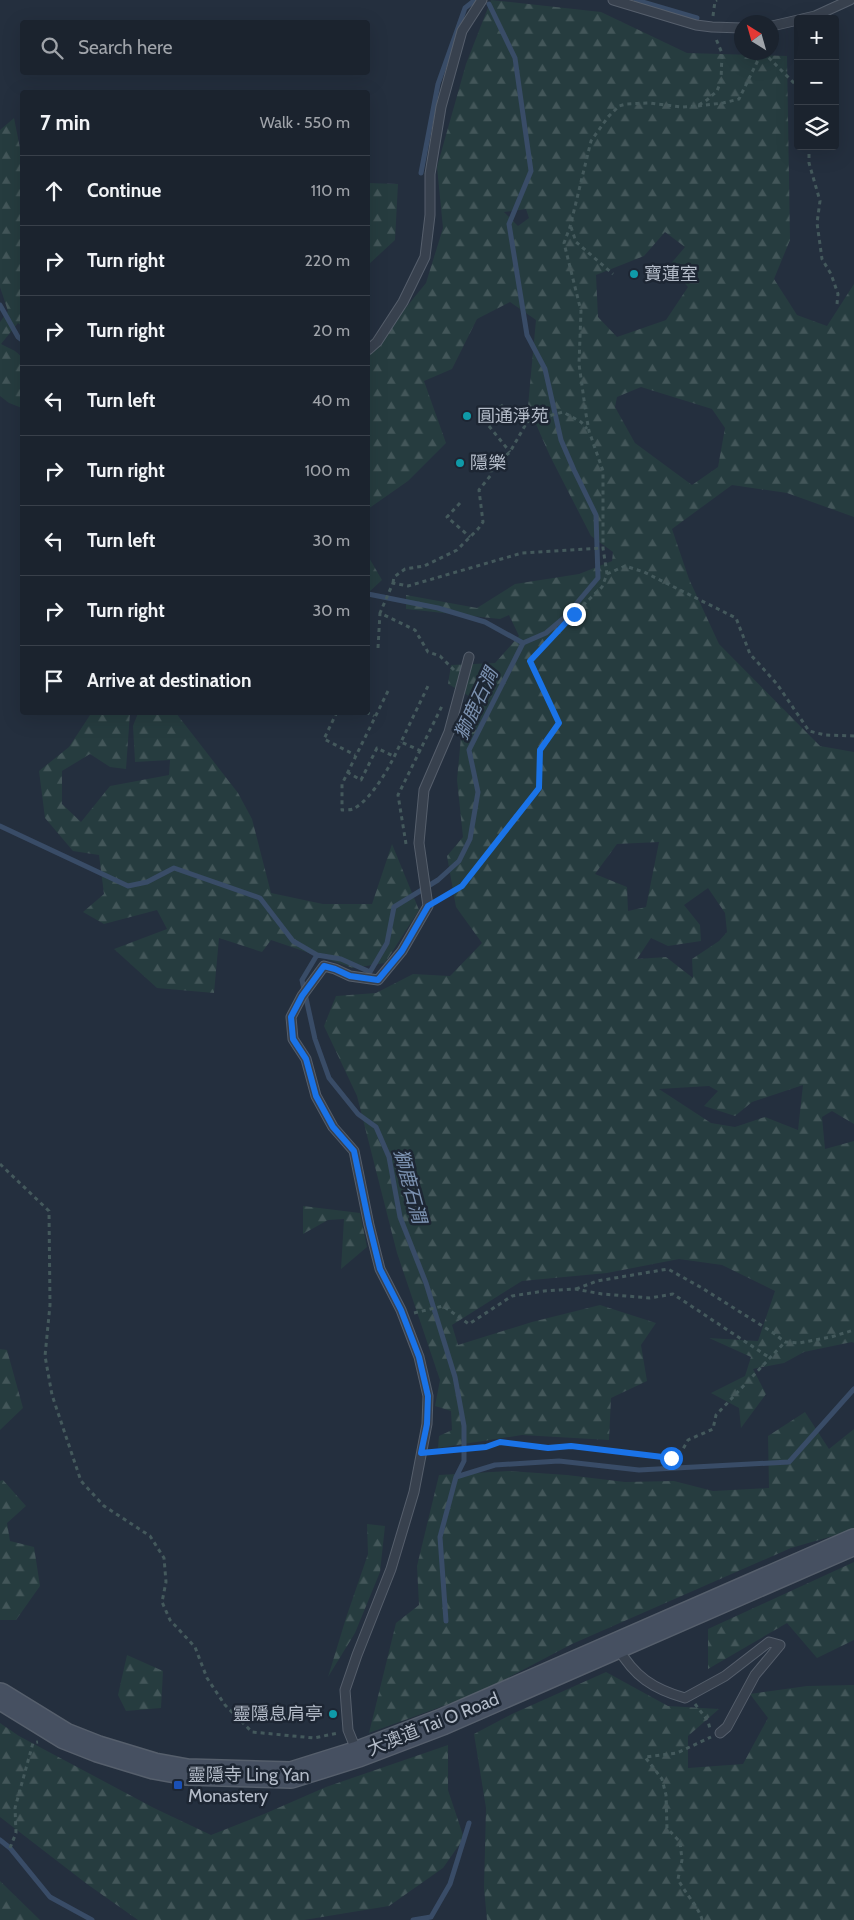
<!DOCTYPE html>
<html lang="en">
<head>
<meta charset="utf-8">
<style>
	body { margin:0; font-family:Cabin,"Noto Sans SC",sans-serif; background:#242b36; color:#f1f3f6 }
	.controls { position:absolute; right:15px; top:15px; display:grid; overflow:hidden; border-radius:5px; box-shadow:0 5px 20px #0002 }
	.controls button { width:45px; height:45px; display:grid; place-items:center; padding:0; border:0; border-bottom:1px solid #39404a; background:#1b232e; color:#f1f3f6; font:25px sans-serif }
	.compass { position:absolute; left:734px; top:15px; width:45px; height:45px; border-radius:50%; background:#1b232e; box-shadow:0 5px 20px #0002; rotate:323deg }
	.stop { position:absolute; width:15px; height:15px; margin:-11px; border:4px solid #1a73e8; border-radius:50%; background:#fff }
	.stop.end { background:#1a73e8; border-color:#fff; box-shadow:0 1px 5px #0008 }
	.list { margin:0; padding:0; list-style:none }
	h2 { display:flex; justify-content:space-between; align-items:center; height:65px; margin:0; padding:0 20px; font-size:21px }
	h2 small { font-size:16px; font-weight:400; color:#a0a4aa }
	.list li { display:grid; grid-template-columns:32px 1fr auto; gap:15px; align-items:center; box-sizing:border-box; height:70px; padding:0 20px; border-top:1px solid #39404a }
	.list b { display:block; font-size:19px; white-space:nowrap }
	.list em { font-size:16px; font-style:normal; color:#a0a4aa }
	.icon { flex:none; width:28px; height:28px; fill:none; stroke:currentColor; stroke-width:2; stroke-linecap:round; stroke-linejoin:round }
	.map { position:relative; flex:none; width:854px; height:1920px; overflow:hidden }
	.search { position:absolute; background:#1b232e; box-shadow:0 5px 20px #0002; left:20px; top:20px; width:350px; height:55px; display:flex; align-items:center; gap:12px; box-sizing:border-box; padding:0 18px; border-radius:5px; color:#a0a4aa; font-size:19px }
	.panel { position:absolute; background:#1b232e; box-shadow:0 5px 20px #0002; left:20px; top:90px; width:350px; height:625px; border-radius:5px }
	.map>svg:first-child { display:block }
	.forest { fill:url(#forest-firs); fill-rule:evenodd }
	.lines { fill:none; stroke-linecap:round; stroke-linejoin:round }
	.stream { stroke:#394c67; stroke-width:5 }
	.lane-casing { stroke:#565f6c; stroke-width:11 }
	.secondary-casing { stroke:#565f6c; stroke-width:28 }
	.path { stroke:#44595c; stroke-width:3; stroke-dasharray:4 4; stroke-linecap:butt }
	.lane { stroke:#38414e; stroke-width:9 }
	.secondary { stroke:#465061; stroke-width:25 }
	.route { stroke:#1a73e8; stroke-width:6 }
	.culture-dot { fill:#0f9aa8; stroke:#1d2633; stroke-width:2 }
	.transit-dot { fill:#1a4fb4; stroke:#1d2633; stroke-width:2 }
	.labels { text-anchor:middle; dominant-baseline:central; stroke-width:5; stroke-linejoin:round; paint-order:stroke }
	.poi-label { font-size:18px; fill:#b4bcc9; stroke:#1d2633; text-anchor:start }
	.street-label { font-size:18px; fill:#b4bcc9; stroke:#1d2633 }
	.water-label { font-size:19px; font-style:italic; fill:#7c92b1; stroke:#1d2633 }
</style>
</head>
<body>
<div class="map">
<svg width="854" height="1920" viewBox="0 0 854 1920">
	<defs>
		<pattern id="forest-firs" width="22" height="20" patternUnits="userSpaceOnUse" patternTransform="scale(1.25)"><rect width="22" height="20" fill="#263c3f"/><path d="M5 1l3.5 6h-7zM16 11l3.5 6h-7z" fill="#435659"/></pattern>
	</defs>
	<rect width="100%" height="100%" fill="#242f3e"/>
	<!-- forest -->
	<path class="forest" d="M491,0L601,12L687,53L787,56L790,240L774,279L797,315L827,326L854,284V517L787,493L732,485L672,529L689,579L719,644L820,746L854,752V1124L832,1111L822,1117L825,1149L854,1141V1343L852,1342L804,1352L784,1363L753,1369L766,1394L741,1428L739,1408L711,1393L745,1376L751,1357L709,1338L758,1341L775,1291L722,1265L679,1259L607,1273L522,1281L452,1325L458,1345L532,1322L600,1305L656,1323L641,1345L647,1381L611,1398L609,1440L522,1435L438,1448L439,1436L452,1430L451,1411L435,1406L440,1380L397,1253L357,1096L324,1026L336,996L376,993L413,974L450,976L482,943L456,907L447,856L463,837L457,780L461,737L476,700L448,684L451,665L495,663L519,636L509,615L500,619L406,609V595L477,608L515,584L579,574L612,561L613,552L591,536L550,456L528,406L536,320L510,302L477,319L452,369L424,381L446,443L408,481L368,509V354L426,283L443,228L437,167L466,64ZM526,209L529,218L518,226L504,212ZM665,232L685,247L669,266L688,287L666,320L617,337L598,317L596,275L644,256ZM641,387L712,409L725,428L718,467L692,485L635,443L615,407L617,397ZM659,842L646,907L628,911L627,887L595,874L617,844ZM708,888L725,913L727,932L719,941L692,959L693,978L666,957L637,959L651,938L668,946L701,941L700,925L684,905ZM803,1085L798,1130L765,1117L735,1127L711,1123L659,1089L709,1086L718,1091L704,1106L735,1116L752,1102Z
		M14,118L22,158V326L18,323L1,344L15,351L22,357V408L9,403L0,396V322L8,311L0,287V130Z
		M368,183L398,184L395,240L368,265Z
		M368,556L382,580L368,593Z
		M92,712L130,713L126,769L110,767L90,754L62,771V804L81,822L110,786L169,775L170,760L135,762L133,726L138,713H176L238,793L252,819L271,893L323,904H372L392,844L419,910L385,963L353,968L271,940L262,952L219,938L214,993L157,988L114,949L167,929L157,910L104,924L83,912L104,894L99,855L73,851L45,818L39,771L69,747Z
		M303,1206L360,1213L367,1247L341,1269L344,1219L328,1220L303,1234Z
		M0,1349L7,1350L23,1408L0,1430Z
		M805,1412L829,1449L854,1429V1530L791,1548L572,1644L479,1693L369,1733L396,1623L419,1605L417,1566L439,1475L509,1471L567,1475L625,1482L674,1481L713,1491L769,1488L768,1436Z
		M3,1480L26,1506L7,1523L10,1541L34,1547L40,1586L16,1620H0V1481Z
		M367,1524L385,1526L380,1572L355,1633L328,1677L346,1618L368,1554Z
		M854,1562V1640L817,1658L787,1623L708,1669V1629Z
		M127,1655L163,1671L161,1708L126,1711L118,1695Z
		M606,1672L668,1706L719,1709L688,1736V1768L743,1764L768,1718L750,1694L807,1686L854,1685V1920H487L484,1888L486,1808L474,1734L512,1714Z
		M0,1723L19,1736L154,1808L211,1835L264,1814L326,1787L448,1745V1790L464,1838L443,1868L389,1906L304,1920H138L87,1884L0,1817Z
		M0,1881L40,1920H0Z"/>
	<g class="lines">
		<!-- stream -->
		<path class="stream" d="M636,0L697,18
			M489,4L515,58L531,171L509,224L527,335L545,369L561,440L574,470L596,515L598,578L565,617L546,633L523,643
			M421,173L438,84L465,8L475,0
			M0,305L18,337L22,340
			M368,594L438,608L485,622L523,643L469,750L478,792L470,839L459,861L438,880L394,907L387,943L370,972L341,959L317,955L302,980L315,1039L329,1078L358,1114L376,1127L389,1157L400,1217L426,1283L455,1377L464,1426V1461L456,1477
			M0,826L128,886L147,882L174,868L260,898L293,941L317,955
			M446,1621L440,1537L456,1477L495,1465L559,1461L639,1470L789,1462L854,1389
			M0,1840L10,1848L50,1897L92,1920
			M431,1917L450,1884L469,1823
			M413,1920L431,1917"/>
		<!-- lane casing -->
		<g class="lane-casing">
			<path id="lane" d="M613,0L696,25L712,27L742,28
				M802,19L815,16L850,0
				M772,26L798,20
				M368,350L377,342L403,302L425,257L430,215V174L441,107L462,31L482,0
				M618,1648C634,1676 653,1689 685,1698L725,1676L769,1642L780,1645L755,1675L727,1727L720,1733
				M357,1752L348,1730L345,1690L357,1655L391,1569L414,1492L427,1424L428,1396L419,1357L401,1310L380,1269L369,1225L354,1151L333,1127L316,1096L306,1059L293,1039L291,1017L302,996L324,966L335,969L350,976L378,980L402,951L428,906L419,843L424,790L449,732L469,657"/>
		</g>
		<!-- secondary casing -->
		<g class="secondary-casing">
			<path id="secondary" d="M0,1696L65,1736L98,1749L154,1766L187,1772L291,1775L358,1754L442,1722L854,1542"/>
		</g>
		<!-- path -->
		<path class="path" d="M713,16L715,1L717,0
			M763,52L798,87
			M698,106L723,103L739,99L762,52
			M809,146V163L820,201L817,223L822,259L831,274L838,294L837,304
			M571,227L576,242L613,274
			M503,405L484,420L510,452
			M460,503L447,517L470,537
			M607,574L625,566L644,572L736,618L750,654L777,684L809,731L825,735L854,736
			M393,583L394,577L405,569L424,566L457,550L478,529L483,522L479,490L491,475V468L510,452L527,422L563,412L581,422L587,429
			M378,648L380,613
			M454,670L440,656L428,652L415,630L380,613L393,583L408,586L522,553L603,548
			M388,691L342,784V810C345,810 350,810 353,809C373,799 393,761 401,742
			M337,712L324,739L355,755
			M366,712L374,716
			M421,751L401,742L428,686
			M347,772L361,780L377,748L395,757
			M406,844L398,795L442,706
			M439,900L462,886L539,788L540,750L559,723L530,661L574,614L602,587L607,574L603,548V471L589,431L586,414L579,364L581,311L564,243L570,227L591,141L608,117L619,106L626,104L649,103L682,107L697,106L707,100L717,91L721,81L722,53L716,39
			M0,1164L49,1211L50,1305L45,1356L52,1395L81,1481L104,1506L150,1536L164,1558L166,1582L162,1602L170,1620L195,1647L207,1678L225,1705L252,1732L314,1738L338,1733
			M576,1289L597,1281L668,1269L702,1288L772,1332L785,1342L799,1343L831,1337L854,1330
			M414,1313L443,1306L469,1324L512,1296L544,1291L575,1289L602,1294L650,1298L673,1294L770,1358
			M433,1452L486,1447L500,1442L548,1448L571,1447L671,1458L683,1449L688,1440L713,1429L716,1415L785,1342
			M695,1704L708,1721L710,1729
			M10,1848L16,1833L15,1808L33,1743L38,1742
			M702,1920C701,1911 683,1890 678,1879L682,1860L680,1842L667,1828L666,1795L662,1779L645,1757L677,1753L711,1737"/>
		<!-- lane -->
		<use href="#lane" class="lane"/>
		<!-- secondary -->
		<use href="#secondary" class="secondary"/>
	</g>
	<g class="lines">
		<!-- route -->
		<path class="route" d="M574,614L530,661L559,723L540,750L539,788L462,886L428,906L402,951L378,980L350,976L335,969L324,966L302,996L291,1017L293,1039L306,1059L316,1096L333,1127L354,1151L369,1224L380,1269L401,1310L419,1357L428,1396L427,1424L421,1453L486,1447L500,1442L548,1448L571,1446L671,1458"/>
	</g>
	<!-- markers -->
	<g class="culture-dot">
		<circle cx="634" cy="274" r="5"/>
		<circle cx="467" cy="416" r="5"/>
		<circle cx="460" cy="463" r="5"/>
		<circle cx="333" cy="1714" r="5"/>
	</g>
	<rect class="transit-dot" x="173" y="1780" width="10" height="10" rx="2.5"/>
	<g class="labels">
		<!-- poi labels -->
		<g class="poi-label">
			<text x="644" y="274">寶蓮室</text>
			<text x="477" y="416">圓通淨苑</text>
			<text x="470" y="463">隱樂</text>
			<text x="323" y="1714" text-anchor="end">靈隱息肩亭</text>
			<text x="188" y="1775">靈隱寺 Ling Yan<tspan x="188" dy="21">Monastery</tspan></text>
		</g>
		<!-- street labels -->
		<g class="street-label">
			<text transform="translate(433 1724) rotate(-22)">大澳道 Tai O Road</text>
		</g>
		<!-- water labels -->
		<g class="water-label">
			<text transform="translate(476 704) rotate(-65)">獅鹿石澗</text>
			<text transform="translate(410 1186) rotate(75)">獅鹿石澗</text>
		</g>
	</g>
</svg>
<div class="controls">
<button>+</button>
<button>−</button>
<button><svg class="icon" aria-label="layers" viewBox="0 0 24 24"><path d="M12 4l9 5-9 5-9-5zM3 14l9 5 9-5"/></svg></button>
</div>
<svg class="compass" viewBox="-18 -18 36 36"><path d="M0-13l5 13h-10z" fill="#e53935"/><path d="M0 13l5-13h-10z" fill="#a0a4aa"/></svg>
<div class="stop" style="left:671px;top:1458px"></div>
<div class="stop end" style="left:574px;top:614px"></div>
<div class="search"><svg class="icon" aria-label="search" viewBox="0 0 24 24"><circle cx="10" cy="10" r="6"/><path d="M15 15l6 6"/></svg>Search here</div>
<section class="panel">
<h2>7 min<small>Walk · 550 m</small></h2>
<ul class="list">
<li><svg class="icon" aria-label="ahead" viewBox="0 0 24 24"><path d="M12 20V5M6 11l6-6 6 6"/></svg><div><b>Continue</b></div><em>110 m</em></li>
<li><svg class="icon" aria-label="right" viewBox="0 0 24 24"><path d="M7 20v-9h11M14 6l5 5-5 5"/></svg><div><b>Turn right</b></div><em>220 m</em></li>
<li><svg class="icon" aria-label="right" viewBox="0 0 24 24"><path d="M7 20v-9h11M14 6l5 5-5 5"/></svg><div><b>Turn right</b></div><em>20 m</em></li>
<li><svg class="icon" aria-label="left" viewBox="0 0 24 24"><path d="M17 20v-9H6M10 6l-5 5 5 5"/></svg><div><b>Turn left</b></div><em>40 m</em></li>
<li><svg class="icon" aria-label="right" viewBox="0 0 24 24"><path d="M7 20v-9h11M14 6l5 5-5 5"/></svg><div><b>Turn right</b></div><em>100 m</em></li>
<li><svg class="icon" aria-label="left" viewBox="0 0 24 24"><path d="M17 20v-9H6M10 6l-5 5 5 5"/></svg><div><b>Turn left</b></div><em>30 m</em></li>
<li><svg class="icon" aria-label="right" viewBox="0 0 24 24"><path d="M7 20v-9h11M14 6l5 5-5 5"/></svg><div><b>Turn right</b></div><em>30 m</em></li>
<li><svg class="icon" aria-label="arrive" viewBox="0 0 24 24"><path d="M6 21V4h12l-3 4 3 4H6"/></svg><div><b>Arrive at destination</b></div></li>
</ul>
</section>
</div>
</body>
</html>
